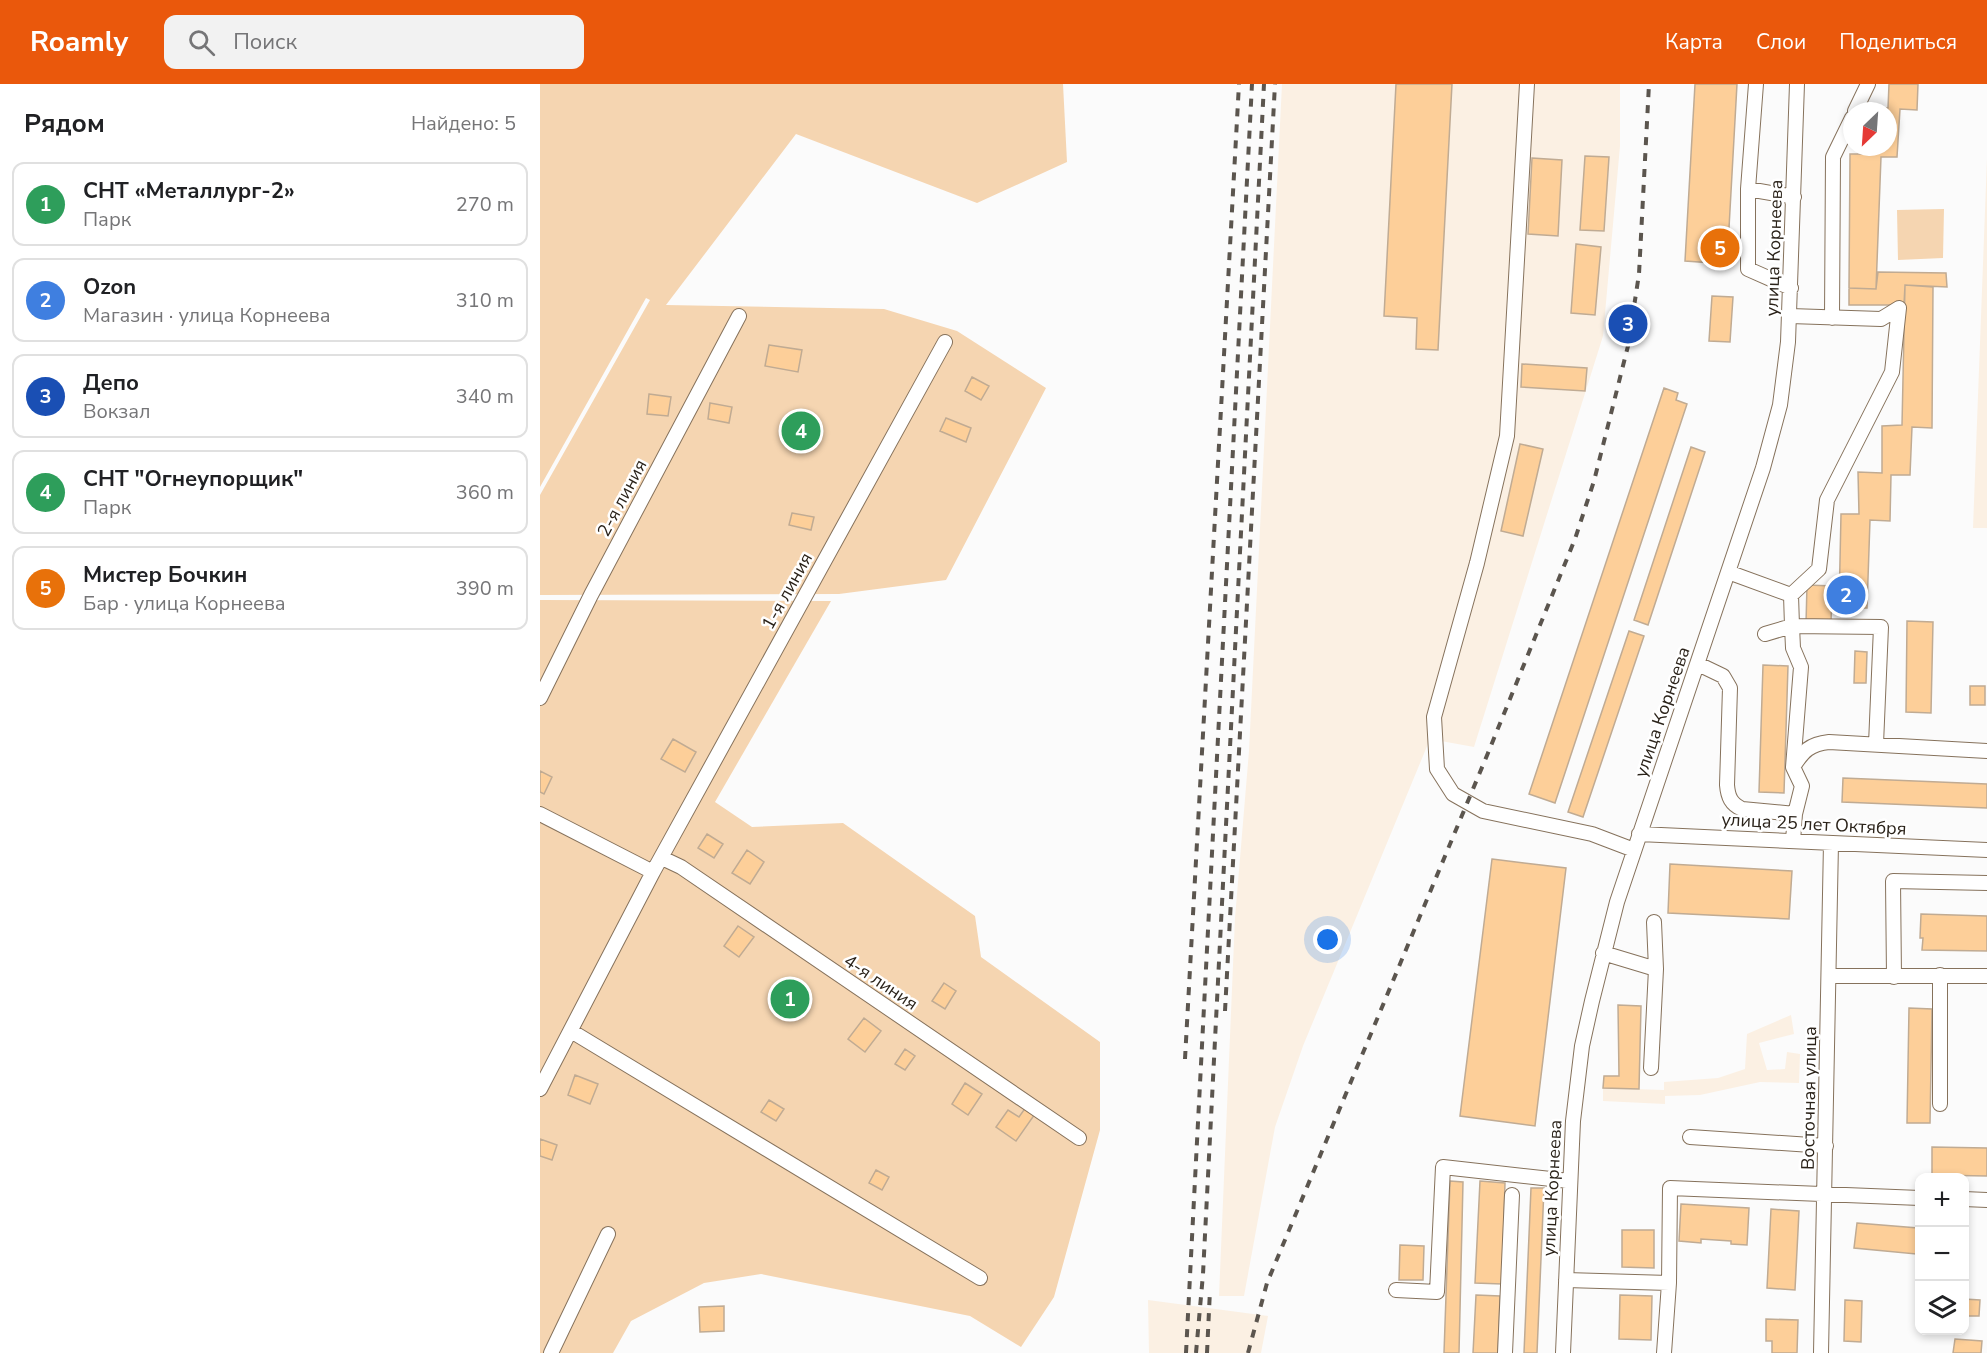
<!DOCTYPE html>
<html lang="ru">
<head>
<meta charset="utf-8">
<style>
	body { margin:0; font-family:"Nunito Sans",sans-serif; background:#f2f2f2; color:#202124 }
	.controls { position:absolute; right:18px; bottom:18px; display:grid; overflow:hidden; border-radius:12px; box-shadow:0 3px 9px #0003 }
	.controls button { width:54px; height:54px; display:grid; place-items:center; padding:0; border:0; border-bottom:2px solid #e0e0e0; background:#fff; color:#202124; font:30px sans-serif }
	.compass { position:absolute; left:1303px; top:18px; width:54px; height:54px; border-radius:50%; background:#fff; box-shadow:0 3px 9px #0003; rotate:205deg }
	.you { position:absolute; left:788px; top:856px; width:21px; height:21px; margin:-15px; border:4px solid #fff; border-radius:50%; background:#1a73e8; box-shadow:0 0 0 9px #1a73e833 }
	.badge { display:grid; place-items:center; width:39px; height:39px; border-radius:50%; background:#ea580c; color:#fff; font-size:20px; font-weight:700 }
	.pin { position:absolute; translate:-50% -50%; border:3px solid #fff; box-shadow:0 2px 6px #0006 }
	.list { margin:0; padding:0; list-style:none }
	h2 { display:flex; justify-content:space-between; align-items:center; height:78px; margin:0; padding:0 24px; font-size:26px }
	h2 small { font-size:20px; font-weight:400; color:#757577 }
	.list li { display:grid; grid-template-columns:39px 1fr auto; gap:18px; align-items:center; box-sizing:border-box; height:84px; margin:0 12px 12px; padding:0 12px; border:2px solid #e0e0e0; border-radius:12px }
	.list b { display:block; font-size:22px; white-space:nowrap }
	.list p { margin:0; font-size:20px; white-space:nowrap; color:#757577 }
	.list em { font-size:20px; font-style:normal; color:#757577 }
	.icon { flex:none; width:33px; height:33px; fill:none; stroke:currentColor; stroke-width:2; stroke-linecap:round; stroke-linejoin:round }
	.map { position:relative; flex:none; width:1447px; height:1269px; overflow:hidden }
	header { display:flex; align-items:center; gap:36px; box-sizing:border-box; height:84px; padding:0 30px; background:#ea580c; color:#fff }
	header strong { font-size:28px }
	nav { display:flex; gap:33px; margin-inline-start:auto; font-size:21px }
	.search { width:420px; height:54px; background:#f2f2f2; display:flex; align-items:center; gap:15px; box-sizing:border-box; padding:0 21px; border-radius:12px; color:#757577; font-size:22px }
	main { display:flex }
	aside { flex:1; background:#fff }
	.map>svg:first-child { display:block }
	.built { fill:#fbf0e3 }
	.green { fill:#f5d5b1 }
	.building { fill:#fdcf99; stroke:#c0ab93; stroke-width:1.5 }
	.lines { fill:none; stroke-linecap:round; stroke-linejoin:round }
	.minor-casing { stroke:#86725c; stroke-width:16 }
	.minor { stroke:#fff; stroke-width:14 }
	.rail { stroke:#5b554e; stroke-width:4; stroke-dasharray:8 8; stroke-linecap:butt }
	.labels { text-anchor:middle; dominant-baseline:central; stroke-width:5; stroke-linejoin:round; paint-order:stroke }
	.street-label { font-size:18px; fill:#2b231a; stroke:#fff }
</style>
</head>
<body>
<header>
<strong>Roamly</strong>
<div class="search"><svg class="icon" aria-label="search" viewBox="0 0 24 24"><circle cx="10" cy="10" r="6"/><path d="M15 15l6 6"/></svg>Поиск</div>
<nav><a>Карта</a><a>Слои</a><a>Поделиться</a></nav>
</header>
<main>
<aside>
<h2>Рядом<small>Найдено: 5</small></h2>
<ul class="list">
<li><span class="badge" style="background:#2e9e5b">1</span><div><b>СНТ «Металлург-2»</b><p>Парк</p></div><em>270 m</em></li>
<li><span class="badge" style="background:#3f7fe0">2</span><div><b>Ozon</b><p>Магазин · улица Корнеева</p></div><em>310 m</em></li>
<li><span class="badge" style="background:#1a4fb4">3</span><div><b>Депо</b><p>Вокзал</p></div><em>340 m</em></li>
<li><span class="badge" style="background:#2e9e5b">4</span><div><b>СНТ &quot;Огнеупорщик&quot;</b><p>Парк</p></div><em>360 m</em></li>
<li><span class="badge" style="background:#e8710a">5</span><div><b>Мистер Бочкин</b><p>Бар · улица Корнеева</p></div><em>390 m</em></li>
</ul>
</aside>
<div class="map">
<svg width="1447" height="1269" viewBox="0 0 1447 1269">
	<rect width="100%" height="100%" fill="#fbfbfb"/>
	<!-- built -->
	<path class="built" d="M742,0H1080V62L1063,252L934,663L890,655L763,962L735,1043L704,1212H679L695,834L709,667Z
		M1447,74V444H1433Z
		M1251,931L1254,950L1219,959L1227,986L1245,985L1247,968L1260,970L1259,999L1220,998L1160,1011L1125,1012V1020L1063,1017V1004L1124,1006V998L1178,994L1205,985L1207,950Z
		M608,1216L728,1232L721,1269H609Z"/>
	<!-- green -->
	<path class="green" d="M0,0H523L527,78L437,119L256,50L126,221L344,225L417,247L506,304L406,496L299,510L0,511V411L110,216L106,214L0,403Z
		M1404,125L1403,174L1358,176L1357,126Z
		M0,516L291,517L175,718L212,743L303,739L435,832L441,873L560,958V1046L514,1213L481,1263L430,1232L221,1190L164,1199L91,1237L73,1269H0Z"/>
	<!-- building -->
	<path class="building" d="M856,0H912L898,266L876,265L877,234L844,232Z
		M1155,0H1197L1187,180L1145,177Z
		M1349,0H1378L1377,26L1360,25L1357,73H1341L1336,205L1309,204L1310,70H1328V63H1348V27H1329V24H1348Z
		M1045,72L1069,73L1064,147L1040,146Z
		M992,74L1022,76L1018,152L988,150Z
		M1036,160L1061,163L1055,231L1031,229Z
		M1338,188L1406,189L1407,203L1365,201L1364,221H1309V204L1336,205Z
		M1365,201L1393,203L1392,344L1372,343L1370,391H1351L1350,437L1330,436L1327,524H1299L1301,430H1319L1318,388L1342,389V342L1362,341Z
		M1172,212L1193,213L1190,258L1169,257Z
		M229,261L262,266L258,288L225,282Z
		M982,280L1047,284L1045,307L981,303Z
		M432,293L449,302L441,316L425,307Z
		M1124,304L1138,309L1136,316L1147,320L1015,719L989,710Z
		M109,310L131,313L128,332L107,330Z
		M170,319L192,323L189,339L168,335Z
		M406,334L431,344L426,358L400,347Z
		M980,360L1003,365L983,452L961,447Z
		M1151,363L1165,368L1108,541L1094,536Z
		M252,429L274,433L271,446L249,441Z
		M1267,501L1292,502L1291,540H1266Z
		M1367,537L1393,538L1391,629L1366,628Z
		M1089,547L1104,552L1043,733L1028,728Z
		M1315,567L1327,568L1326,599H1314Z
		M1223,581L1248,582L1244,709L1219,708Z
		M1430,602H1445V621H1430Z
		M133,655L156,668L145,688L121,675Z
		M0,687L12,693L4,710L0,708Z
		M1303,694L1447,700V724L1302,718Z
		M167,750L183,760L174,774L158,764Z
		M207,766L224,778L210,800L192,789Z
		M952,775L1026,784L995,1042L920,1032Z
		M1130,780L1252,787L1249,835L1128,829Z
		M1381,830L1447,832V867L1382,866L1383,854H1380Z
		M198,842L214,853L199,873L184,862Z
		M404,899L416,907L405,925L392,917Z
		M1078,921L1101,922L1099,1005L1063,1004L1064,992H1079Z
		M1369,924L1392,925L1390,1039H1367Z
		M324,934L341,947L325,968L308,955Z
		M365,965L375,972L365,986L355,980Z
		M35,991L58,1000L50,1020L28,1011Z
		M425,999L442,1010L428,1031L412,1020Z
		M229,1016L244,1025L236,1037L221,1028Z
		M486,1023L495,1030L476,1057L456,1043L468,1026L479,1033Z
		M0,1055L17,1061L12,1076L0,1072Z
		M1392,1063L1447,1064V1092L1392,1091Z
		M336,1086L349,1093L342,1106L329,1099Z
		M910,1097L923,1098L919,1269H904Z
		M940,1097L965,1099L962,1200L935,1199Z
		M991,1104H1004L997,1269H984Z
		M1141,1120L1209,1124L1207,1161L1191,1160V1157L1161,1155V1159L1139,1157Z
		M1231,1125L1259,1127L1255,1206L1227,1204Z
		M1317,1139L1378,1144L1376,1170L1314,1164Z
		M1082,1146H1114V1184L1082,1183Z
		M860,1161L884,1162L883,1196H859Z
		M936,1211L960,1212L958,1269H933Z
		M1080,1211L1112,1212L1111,1256L1079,1255Z
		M1424,1215L1440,1216L1439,1232H1424Z
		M1305,1216L1322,1217L1321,1258L1304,1257Z
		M184,1222V1247L160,1248L159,1223Z
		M1226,1235L1258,1236L1257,1269H1232V1257H1226Z
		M1415,1255L1442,1257L1441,1269H1413Z"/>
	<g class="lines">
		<!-- minor casing -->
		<g class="minor-casing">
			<path id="minor" d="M987,0L967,352L937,479L894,633L897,685L913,710L943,727L1052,750L1094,766
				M1315,27L1328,0
				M1208,105L1216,0
				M1251,204L1208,185V105L1254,113
				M1250,232L1341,235L1359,224
				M1292,234L1293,73L1312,34
				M1188,488L1251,511L1279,485L1287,416L1352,288L1359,224
				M1225,550L1252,542L1251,511
				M1158,580L1183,592L1190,604L1187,701C1188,713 1191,720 1202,725L1255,730L1253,757
				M0,614L51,511L199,232
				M1253,683L1261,583L1253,564L1252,542L1341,543L1336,660
				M0,730L113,788
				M1255,730L1262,702L1253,683C1263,667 1270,660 1289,658L1447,667
				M1099,750L1447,766
				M122,774L141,783L539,1054
				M1114,838L1116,885
				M1063,869L1116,885L1111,984
				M1289,892H1447
				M1354,893L1353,797L1447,799
				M31,947L440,1194
				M0,1005L113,788L405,258
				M1400,1020V891
				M1150,1053L1286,1062
				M1424,1115L1447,1116
				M1026,1196L1129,1199
				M856,1206L897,1208L903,1083L1029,1097
				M11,1269L68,1150
				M965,1269L972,1111
				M1023,1269L1033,1037L1042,962L1052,917L1077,818L1223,384L1240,321L1248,258L1257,0
				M1124,1269L1129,1199L1130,1104L1380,1114
				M1281,1269L1291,759"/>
		</g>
		<!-- minor -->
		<use href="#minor" class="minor"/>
		<!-- rail -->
		<path class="rail" d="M685,927L735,0
			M645,975L699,0
			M646,1269L712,0
			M656,1269L663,1190L724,0
			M667,1269L670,1206
			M708,1269L727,1199L948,669L1035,455L1054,397L1088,262L1099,190L1109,0"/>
	</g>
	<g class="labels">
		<!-- street labels -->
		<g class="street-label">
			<text transform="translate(1234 164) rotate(-88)">улица Корнеева</text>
			<text transform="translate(82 414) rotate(-62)">2-я линия</text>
			<text transform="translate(247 507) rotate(-61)">1-я линия</text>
			<text transform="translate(1122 628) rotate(-71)">улица Корнеева</text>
			<text transform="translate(1274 740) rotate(3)">улица 25 лет Октября</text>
			<text transform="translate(341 898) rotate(34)">4-я линия</text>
			<text transform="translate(1269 1014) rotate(-89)">Восточная улица</text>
			<text transform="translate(1012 1104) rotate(-87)">улица Корнеева</text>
		</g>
	</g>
</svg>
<div class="controls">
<button>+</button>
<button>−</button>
<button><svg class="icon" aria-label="layers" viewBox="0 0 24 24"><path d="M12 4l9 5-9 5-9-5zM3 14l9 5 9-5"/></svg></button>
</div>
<svg class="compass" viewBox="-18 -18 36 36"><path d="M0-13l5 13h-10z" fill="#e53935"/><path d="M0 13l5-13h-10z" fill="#757577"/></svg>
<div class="you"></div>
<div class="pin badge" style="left:250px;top:915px;background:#2e9e5b">1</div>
<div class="pin badge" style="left:1306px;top:511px;background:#3f7fe0">2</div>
<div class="pin badge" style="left:1088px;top:240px;background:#1a4fb4">3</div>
<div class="pin badge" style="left:261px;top:347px;background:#2e9e5b">4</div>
<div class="pin badge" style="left:1180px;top:164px;background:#e8710a">5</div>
</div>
</main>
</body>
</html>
